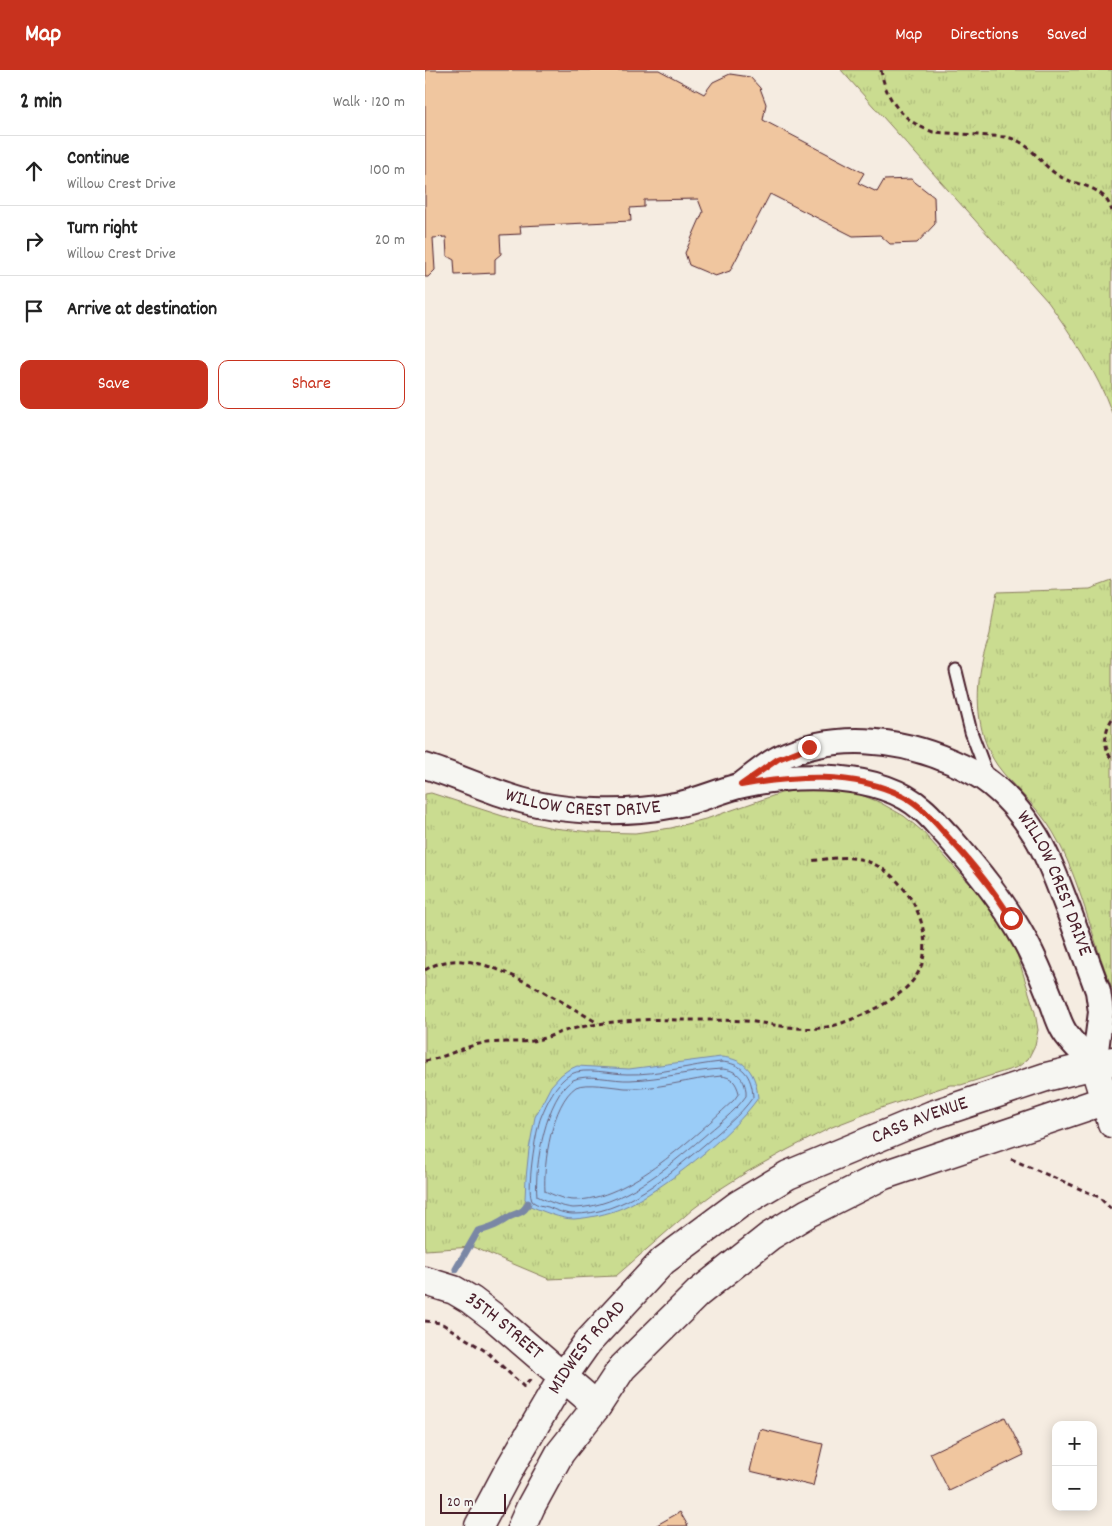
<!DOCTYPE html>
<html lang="en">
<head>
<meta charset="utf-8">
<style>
	body { margin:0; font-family:Dekko,sans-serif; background:#f2f2f2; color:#222 }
	.controls { position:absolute; right:15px; bottom:15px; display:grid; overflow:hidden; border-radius:10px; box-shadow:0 2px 12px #0003 }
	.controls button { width:45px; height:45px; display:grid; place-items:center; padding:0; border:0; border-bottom:1px solid #e0e0e0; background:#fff; color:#222; font:25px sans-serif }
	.scale { position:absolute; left:15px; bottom:12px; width:66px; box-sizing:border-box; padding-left:5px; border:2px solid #4a1f2b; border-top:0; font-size:14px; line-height:18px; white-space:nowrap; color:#4a1f2b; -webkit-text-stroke:4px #f6f6f2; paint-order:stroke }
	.stop { position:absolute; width:15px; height:15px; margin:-11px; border:4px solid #c8321e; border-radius:50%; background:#fff }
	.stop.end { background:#c8321e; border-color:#fff; box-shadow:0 1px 5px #0008 }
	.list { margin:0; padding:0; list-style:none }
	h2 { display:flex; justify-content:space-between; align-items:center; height:65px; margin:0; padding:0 20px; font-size:21px }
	h2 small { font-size:16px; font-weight:400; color:#767676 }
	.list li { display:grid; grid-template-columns:32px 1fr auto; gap:15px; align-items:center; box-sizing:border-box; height:70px; padding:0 20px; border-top:1px solid #e0e0e0 }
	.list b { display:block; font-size:19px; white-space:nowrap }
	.list p { margin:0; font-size:16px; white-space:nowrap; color:#767676 }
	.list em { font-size:16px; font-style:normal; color:#767676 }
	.actions { display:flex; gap:10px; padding:15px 20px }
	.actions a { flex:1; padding:11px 0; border:1px solid #c8321e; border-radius:10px; text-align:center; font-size:18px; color:#c8321e }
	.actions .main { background:#c8321e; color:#fff }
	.icon { flex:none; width:28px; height:28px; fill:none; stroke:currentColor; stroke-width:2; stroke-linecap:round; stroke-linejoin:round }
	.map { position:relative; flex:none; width:687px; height:1456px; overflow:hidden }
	header { display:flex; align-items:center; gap:30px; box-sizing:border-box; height:70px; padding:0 25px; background:#c8321e; color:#fff }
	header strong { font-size:24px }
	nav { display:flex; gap:28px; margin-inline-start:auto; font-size:18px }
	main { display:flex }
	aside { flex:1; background:#fff }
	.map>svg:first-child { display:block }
	.grass { fill:url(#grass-tufts); stroke:#8a7e5e }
	.water { fill:#9accf7; stroke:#7a87a5 }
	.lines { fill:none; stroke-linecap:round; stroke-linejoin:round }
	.shore { stroke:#6a647d; stroke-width:1 }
	.stream { stroke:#7a87a5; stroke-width:7 }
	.building { fill:#f0c69f; stroke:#4a1f2b }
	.service-casing { stroke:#4a1f2b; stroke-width:15 }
	.minor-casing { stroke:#4a1f2b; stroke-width:28 }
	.tertiary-casing { stroke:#4a1f2b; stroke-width:31 }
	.secondary-casing { stroke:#4a1f2b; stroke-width:31 }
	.path { stroke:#4a1f2b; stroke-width:3; stroke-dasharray:5 4; stroke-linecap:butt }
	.service { stroke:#f6f6f2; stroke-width:11 }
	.minor { stroke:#f6f6f2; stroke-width:24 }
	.tertiary { stroke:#f6f6f2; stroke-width:28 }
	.secondary { stroke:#f6f6f2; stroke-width:28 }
	.route { stroke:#c8321e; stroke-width:6 }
	.labels { text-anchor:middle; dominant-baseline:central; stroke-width:4; stroke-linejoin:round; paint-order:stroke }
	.street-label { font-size:20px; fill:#4a1f2b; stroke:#f6f6f2 }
</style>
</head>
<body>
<header>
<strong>Map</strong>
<nav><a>Map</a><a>Directions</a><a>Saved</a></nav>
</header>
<main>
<aside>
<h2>2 min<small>Walk · 120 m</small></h2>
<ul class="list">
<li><svg class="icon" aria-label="ahead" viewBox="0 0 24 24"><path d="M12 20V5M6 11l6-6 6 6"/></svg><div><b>Continue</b><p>Willow Crest Drive</p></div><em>100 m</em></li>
<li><svg class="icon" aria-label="right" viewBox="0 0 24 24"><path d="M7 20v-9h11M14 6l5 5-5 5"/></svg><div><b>Turn right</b><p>Willow Crest Drive</p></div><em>20 m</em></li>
<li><svg class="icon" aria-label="arrive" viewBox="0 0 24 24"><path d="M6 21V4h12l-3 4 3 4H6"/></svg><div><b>Arrive at destination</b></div></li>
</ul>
<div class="actions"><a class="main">Save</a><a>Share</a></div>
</aside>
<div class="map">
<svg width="687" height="1456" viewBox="0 0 687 1456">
	<defs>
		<pattern id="grass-tufts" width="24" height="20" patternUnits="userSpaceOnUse" patternTransform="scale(1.25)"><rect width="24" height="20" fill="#cadc90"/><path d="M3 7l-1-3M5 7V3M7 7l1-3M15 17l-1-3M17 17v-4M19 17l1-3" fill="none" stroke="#afbc7c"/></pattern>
	</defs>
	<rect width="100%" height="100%" fill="#f5ece1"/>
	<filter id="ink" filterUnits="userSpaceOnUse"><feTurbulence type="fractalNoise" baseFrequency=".02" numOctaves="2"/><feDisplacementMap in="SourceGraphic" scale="10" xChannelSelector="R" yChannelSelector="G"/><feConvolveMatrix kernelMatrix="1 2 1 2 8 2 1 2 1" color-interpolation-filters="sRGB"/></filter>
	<g filter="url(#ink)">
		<!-- grass -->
		<path class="grass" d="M416,0H687V343C672,302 648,267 623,232Z
			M687,511V918C666,867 656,810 628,762C613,736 589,719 572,695C553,667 550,630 556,597C558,585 562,575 565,564C567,550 569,536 572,522L665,519Z
			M384,718H409L431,723L454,732L479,746L497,761L556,827L578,856L592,884L610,942L613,960L610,975L603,989L593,997L536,1015H525L456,1038L407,1057L362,1080L322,1102L292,1121L268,1139L191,1206L124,1209L48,1177L0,1180V724L6,723L87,749L128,758L166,762L210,763L246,758L284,748L356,723Z"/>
		<!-- water -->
		<path class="water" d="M296,987C322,989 331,1004 333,1028C309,1063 236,1122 197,1138C183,1144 164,1148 149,1149C135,1149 118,1141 105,1136L100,1129L101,1108L104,1079L110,1047L126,1016L136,1005L143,1000L152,996L204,999Z"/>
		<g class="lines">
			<!-- shore -->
			<path class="shore" d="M296,992C318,993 327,1006 328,1027C315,1046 296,1060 279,1075C243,1105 199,1145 148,1144C140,1144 130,1140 123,1137C119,1136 112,1135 108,1132C100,1125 111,1058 116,1047C122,1032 131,1012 146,1004C159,997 187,1004 202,1004C233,1005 265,995 296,992Z
				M296,999C312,999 322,1010 321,1026C309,1043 292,1055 277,1068C243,1097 196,1138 148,1138C137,1137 122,1131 112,1126C109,1097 121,1026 148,1010C161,1003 190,1011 205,1010C236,1009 266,1001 296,999Z
				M296,1006C307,1007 311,1012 314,1023L309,1030C271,1065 203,1131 149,1130C140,1130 128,1125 120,1121C118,1094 127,1033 151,1017C160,1012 189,1017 200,1018C231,1020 265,1009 296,1006Z"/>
			<!-- stream -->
			<path class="stream" d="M31,1199L53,1161C68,1157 72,1155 84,1147C93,1142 99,1144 103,1133"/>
		</g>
		<!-- building -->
		<path class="building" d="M0,0H234L279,24L288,12L305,4L325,7L335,18L341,34L338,50L439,103L433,113L452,122L459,110L486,109L509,127L510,154L492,173L465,174L455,165L428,166L345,124L305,201L290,206L264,195L260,183L278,142L273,129L219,130V137L205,138L206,151L95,156L96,164L75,165L76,184L70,189V203L30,205L29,190L22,186L21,167L8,168L10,200L3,207H0Z
			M580,1347L599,1385L524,1421L505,1383Z
			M335,1359L398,1374L388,1416L325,1401Z
			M255,1442L263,1456H230Z"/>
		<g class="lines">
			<!-- service casing -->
			<g class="service-casing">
				<path id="service" d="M531,601L546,662L563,707"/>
			</g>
			<!-- minor casing -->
			<g class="minor-casing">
				<g id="minor">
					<path id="s1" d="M0,696C29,705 57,718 86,727C113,736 144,740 172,741C197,742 225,740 250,735C274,731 295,720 318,715C371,703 454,701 497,739C507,747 514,757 523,766C551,798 579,832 599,869C611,890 619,912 628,934C631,942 634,953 639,961C646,973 660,984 669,995"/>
					<path id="s2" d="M320,712C331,704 342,694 354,688C409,662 472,668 527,692C541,698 554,704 566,714C584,728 599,747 611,766C625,789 633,814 643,839C653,866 663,894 673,921L676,942L669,995"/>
				</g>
			</g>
			<!-- tertiary casing -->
			<g class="tertiary-casing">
				<g id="tertiary">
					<path d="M669,995L687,1053"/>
					<path id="s3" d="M0,1211L29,1220L46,1230L71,1249L172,1336"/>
				</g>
			</g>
			<!-- secondary casing -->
			<g class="secondary-casing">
				<g id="secondary">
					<path id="s4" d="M54,1456L86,1396L138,1307L162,1273L238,1191L313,1135L363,1105L507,1045L621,1007L687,991"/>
					<path d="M97,1456L106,1436L135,1383L172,1336L197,1298L273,1223L345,1166L383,1143L459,1105L687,1028"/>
				</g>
			</g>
			<!-- path -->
			<path class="path" d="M456,0C461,31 479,52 508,62L581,67C607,72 613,93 634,106C647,114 665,114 677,125C682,129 685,135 687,141
				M687,649C679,661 678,677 687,690
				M0,900C11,893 24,890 37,891C77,893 138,933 173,953
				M0,991C19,988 35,978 54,974C72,971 89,973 107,971C121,969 133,962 147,959C169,954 191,951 214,950C229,949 244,950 260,950C280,950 300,950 320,951C354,954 383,965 417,953C442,944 481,927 494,901C513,862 482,806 444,792C425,784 404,789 384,791
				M586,1089L674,1127L687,1140
				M0,1251L16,1253L62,1282L99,1317L106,1309"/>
			<!-- service -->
			<use href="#service" class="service"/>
			<!-- minor -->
			<use href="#minor" class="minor"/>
			<!-- tertiary -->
			<use href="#tertiary" class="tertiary"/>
			<!-- secondary -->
			<use href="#secondary" class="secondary"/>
		</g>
	</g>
	<g class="lines" filter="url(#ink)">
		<!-- route -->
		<path class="route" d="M384,677L353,689L316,715C371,706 427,701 478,726C496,735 509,751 523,767C546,792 568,819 586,848"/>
	</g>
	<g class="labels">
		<!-- street labels -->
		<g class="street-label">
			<text stroke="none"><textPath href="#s1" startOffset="164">WILLOW CREST DRIVE</textPath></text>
			<text stroke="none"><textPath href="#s2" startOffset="385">WILLOW CREST DRIVE</textPath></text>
			<text stroke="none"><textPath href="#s4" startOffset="619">CASS AVENUE</textPath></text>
			<text stroke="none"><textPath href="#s3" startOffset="92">35TH STREET</textPath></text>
			<text stroke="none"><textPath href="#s4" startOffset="209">MIDWEST ROAD</textPath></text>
		</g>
	</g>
</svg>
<div class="controls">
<button>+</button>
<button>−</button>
</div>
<div class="scale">20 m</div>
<div class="stop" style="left:586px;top:848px"></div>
<div class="stop end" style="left:384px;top:677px"></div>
</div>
</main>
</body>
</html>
